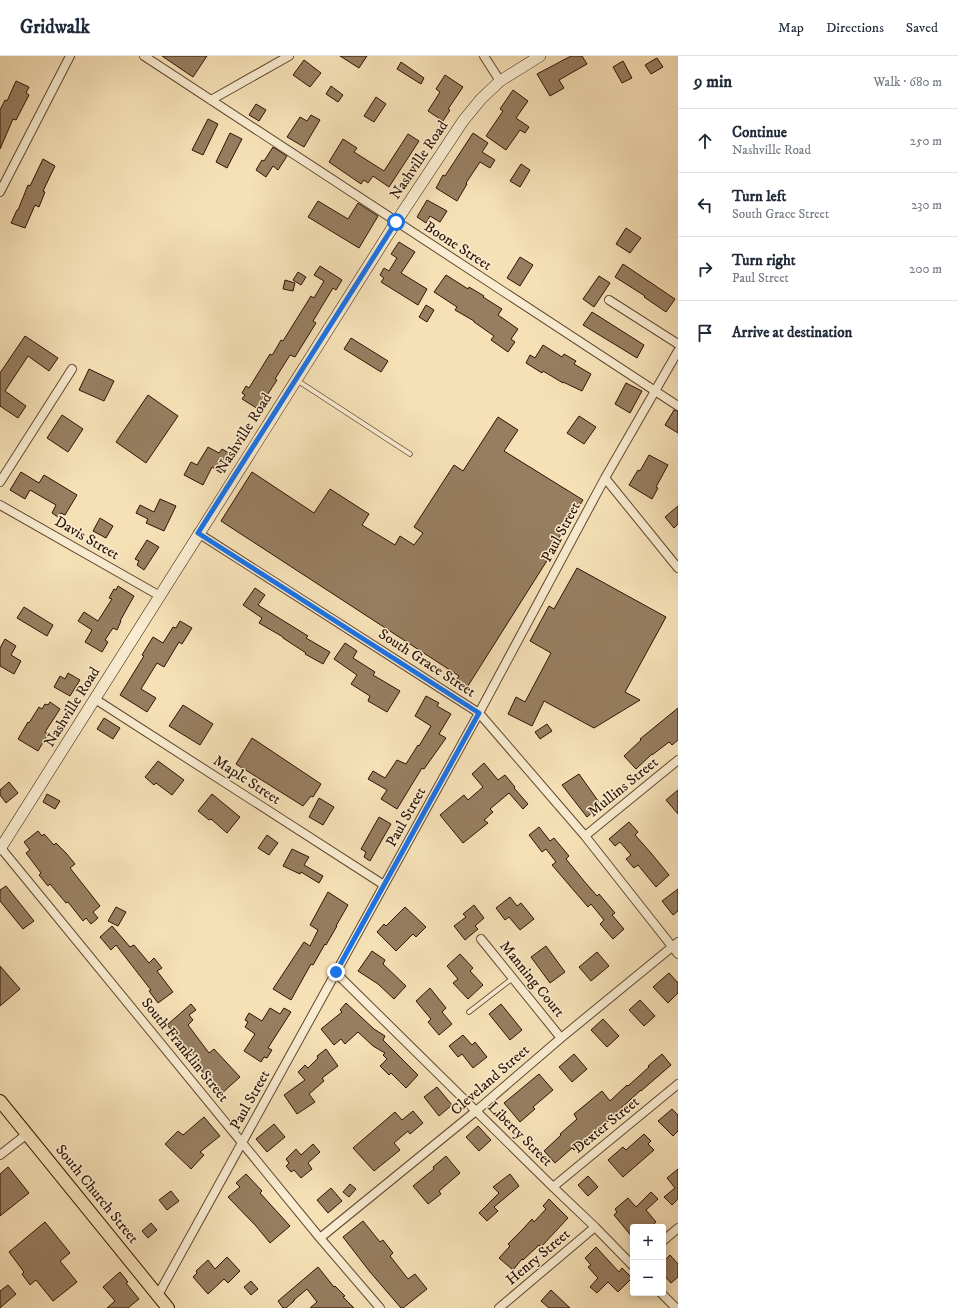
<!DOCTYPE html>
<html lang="en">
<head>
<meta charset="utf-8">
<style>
	body { margin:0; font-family:"IM FELL DW Pica",serif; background:#f6f6f7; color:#1f2937 }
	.controls { position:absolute; right:12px; bottom:12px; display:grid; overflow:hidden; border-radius:4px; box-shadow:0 2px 10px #0003 }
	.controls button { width:36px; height:36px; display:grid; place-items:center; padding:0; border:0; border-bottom:1px solid #e0e1e3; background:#fff; color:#1f2937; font:20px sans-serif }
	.stop { position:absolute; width:12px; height:12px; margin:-9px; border:3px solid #1a73e8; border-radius:50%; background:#fff }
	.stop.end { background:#1a73e8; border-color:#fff; box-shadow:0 1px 4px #0008 }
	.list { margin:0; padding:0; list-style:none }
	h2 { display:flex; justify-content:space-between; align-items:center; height:52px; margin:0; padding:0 16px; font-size:17px }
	h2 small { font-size:13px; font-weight:400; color:#747a83 }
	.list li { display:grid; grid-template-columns:26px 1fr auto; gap:12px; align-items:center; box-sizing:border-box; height:64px; padding:0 16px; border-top:1px solid #e0e1e3 }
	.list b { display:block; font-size:15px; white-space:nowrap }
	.list p { margin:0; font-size:13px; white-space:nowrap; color:#747a83 }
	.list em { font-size:13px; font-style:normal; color:#747a83 }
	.icon { flex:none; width:22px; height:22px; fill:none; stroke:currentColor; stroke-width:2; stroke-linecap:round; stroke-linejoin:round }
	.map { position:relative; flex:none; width:678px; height:1252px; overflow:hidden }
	header { display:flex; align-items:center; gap:24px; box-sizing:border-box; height:56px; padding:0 20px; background:#fff; border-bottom:1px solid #e0e1e3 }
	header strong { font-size:19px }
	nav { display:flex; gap:22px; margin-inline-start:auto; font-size:14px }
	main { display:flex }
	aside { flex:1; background:#fff }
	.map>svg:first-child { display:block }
	.building { fill:#977e61; stroke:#301303 }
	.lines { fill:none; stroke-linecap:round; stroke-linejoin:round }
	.lane-casing { stroke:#624630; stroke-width:5.5 }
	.street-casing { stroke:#624630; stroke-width:10 }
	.secondary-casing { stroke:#301303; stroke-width:12 }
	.primary-casing { stroke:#301303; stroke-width:14 }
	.lane { stroke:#f9ecd0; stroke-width:4 }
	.street { stroke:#f9ecd0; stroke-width:8 }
	.secondary { stroke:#f9ecd0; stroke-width:11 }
	.primary { stroke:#f6e1b7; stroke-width:12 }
	.route { stroke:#1a73e8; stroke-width:5 }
	.labels { text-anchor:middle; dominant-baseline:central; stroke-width:3; stroke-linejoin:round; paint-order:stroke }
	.street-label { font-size:15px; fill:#301303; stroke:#f9ecd0 }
</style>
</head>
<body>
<header>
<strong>Gridwalk</strong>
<nav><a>Map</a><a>Directions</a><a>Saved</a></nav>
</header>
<main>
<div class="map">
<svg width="678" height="1252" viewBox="0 0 678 1252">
	<rect width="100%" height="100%" fill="#f6e1b7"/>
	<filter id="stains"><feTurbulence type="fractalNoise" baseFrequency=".005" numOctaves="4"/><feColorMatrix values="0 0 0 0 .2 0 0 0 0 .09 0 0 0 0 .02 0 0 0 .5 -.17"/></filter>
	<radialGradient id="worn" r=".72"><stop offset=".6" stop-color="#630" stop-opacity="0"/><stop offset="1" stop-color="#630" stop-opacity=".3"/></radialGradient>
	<!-- building -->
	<path class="building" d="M162,0H207L193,21Z
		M340,0H367L359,12Z
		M571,0H582L587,8L559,24L564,32L550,40L537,18Z
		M657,2L663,11L651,18L645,9Z
		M304,4L321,17L310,31L293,19Z
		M623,5L632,22L622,27L613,11Z
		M401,6L424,22L421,28L397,13Z
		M445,19L463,31L448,53L450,54L443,65L428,55L440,36L436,33Z
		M16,25L29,31L26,37L29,39L16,64L13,63L0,93V54L5,44L7,45Z
		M331,30L343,39L338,46L326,38Z
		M513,34L528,45L516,62L529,71L525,77L520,74L506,94L486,80L503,55L500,53Z
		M376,41L386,48L374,66L364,60Z
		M256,48L266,54L259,65L249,59Z
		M311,59L320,64L304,91L287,81L300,61L307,65Z
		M208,63L218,68L203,99L192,94Z
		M230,77L242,83L227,112L216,106Z
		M473,77L488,87L482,96L495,104L490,112L480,106L466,127L467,128L457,145L436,132L443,119L445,120Z
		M408,78L419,85L389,131L373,120L368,127L364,124L361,128L329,106L343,83L357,92L354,96L384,115Z
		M273,91L287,100L278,114L273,110L266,121L256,114L262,104L264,105Z
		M43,103L55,110L43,135L45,136L39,151L35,149L25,172L11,167L17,154H18L28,129L30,130Z
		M521,108L530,114L520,131L510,125Z
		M427,144L447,155L440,166L430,160L426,167L417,161Z
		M318,145L348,163L358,147L378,160L359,192L308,161Z
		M626,172L641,182L630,197L616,188Z
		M399,186L415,196L401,217L427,233L418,249L381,226L384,222L380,219L384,212L389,215L397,202L391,198Z
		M520,201L533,209L520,230L507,222Z
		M623,208L675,243L666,256L644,241L645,240L615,221Z
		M320,210L342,224L336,234L333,232L313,265L316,267L295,301L290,299L275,323L277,324L258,353L242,343L245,339L242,337L246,330L249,332L270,298L271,299L273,298L281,284L283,285L311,240L314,242L324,225L314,219Z
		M298,216L306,221L301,229L293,224Z
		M446,219L468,233L469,231L484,240L483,241L502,253L498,259L518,273L511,283L515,286L508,296L491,284L494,280L474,266V265L455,254L457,251L434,236Z
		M599,220L610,227L594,251L583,243Z
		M285,224L295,227L293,235L283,233Z
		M426,249L434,254L427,266L419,261Z
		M592,256L644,289L637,302L583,269Z
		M25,280L58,302L49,315L28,300L5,335L26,350L18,362L0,350V317Z
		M351,282L388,305L381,316L344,293Z
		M543,289L562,301L564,298L576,305L574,308L591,318L582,335L563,326V327L543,315L542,317L526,307L530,299L535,302Z
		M89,313L114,325L104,345L79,334Z
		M626,327L642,335L630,357L615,348Z
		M148,339L178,360L146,407L116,386Z
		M674,354L678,355V377L665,369Z
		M62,359L83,373L68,396L47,382Z
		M579,360L596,371L584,388L567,377Z
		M498,361L518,374L504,395L583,444L546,502L548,503L466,633L455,626L459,620L221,465L252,416L314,457L330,433L369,458L362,469L395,489L400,480L414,489L423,477L414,471L454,409L463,415Z
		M208,391L219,397L222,393L232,399L221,417L212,411L203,429L184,419L191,406L197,409Z
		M649,399L668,409L656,431L658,432L652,443L629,429L638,414L640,415Z
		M21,416L39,427L44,419L77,439L65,459L61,457L58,461L52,457L56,449L30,434L25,443L10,434Z
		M160,443L176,450L164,475L146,467L148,463L136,457L140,449L154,456Z
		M678,450V468L674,472L665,461Z
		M100,462L113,470L106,482L93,475Z
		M147,484L159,491L144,514L137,509L139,505L135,503Z
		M577,512L666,561L625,636L640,644L594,672L544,645L532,670L508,658L516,641L525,646L551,597L530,585L549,550L554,553Z
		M118,530L134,540L120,565H121L117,574L113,572L105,584L108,586L102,596L85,586L92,574L78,565L84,556L98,565L112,543L109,542L114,533L116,534Z
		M255,532L265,539L258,549L308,580L306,582L330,596L323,608L305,598L306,597L283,582V581L259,567L262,562L243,549Z
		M24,551L53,569L47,580L17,562Z
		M180,565L192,572L182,588L179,586L164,611L157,607L141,633L156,642L147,656L120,639L144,600L142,599L153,581L163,587L173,571L176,572Z
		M5,583L16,590L11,599L21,605L14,618L0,610V592Z
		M345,587L357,595L353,602L375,616L373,619L400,635L387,656L368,645L370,640L351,628L357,619L334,603Z
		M68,617L80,624L70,640L54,631L60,620L65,623Z
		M426,640L439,647L437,650L451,658L439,678L446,682L424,713L422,712L397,753L381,743L387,734L368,723L373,715L385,722L397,704L406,708L418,689L419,690L431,670L415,660Z
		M50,646L60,653L45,676L48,678L38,695L18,683L28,666L29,667L39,651L42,653L45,648L48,649Z
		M183,649L213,668L200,689L169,670Z
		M678,652V684L672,689L669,686L652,699V698L636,713L624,700L641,684L640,683Z
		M104,662L120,672L113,683L97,673Z
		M547,668L552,675L540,683L535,676Z
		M252,682L321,728L313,741L311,740L303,750L236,708Z
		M158,705L184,724L172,739L156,727L154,729L145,721Z
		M484,707L498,724L505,719L515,731L514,732L528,748L523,753L509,737L490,753L493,756L484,764L488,767L463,787L440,759L464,739L468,744L483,731L472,718Z
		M579,718L601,749L587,761L562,729Z
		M9,726L18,737L6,747L0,739V734Z
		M678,734V758L666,744Z
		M47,738L60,745L55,753L43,746Z
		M212,738L240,761L227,777L211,763L209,764L198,755Z
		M319,742L334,751L323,769L309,761Z
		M379,761L391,768L370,805L364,801L366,796L361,793Z
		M629,766L638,776L635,779L651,797L669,819L656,831L638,809L634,812L626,803L631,799L620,786L615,790L609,783Z
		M539,771L550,785L554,782L569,800L566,803L584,825L597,840L599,838L615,857L612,859L624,873L613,883L600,868L604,864L591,848L588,851L552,809L556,806L546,793L542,796L529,779Z
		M38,775L42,780L44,778L54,789L56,787L66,797L75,808L70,812L100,850L93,856L98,862L91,868L86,862L83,865L68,846L66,847L50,828L48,830L39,819L41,817L26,797L30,794L24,786Z
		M267,779L278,787L269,799L258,792Z
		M292,793L309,801L304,809L323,820L319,827L301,816L300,818L283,810Z
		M6,830L34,865L23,873L0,845V834Z
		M678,833V855L673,859L662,845Z
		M328,836L348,849L336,870H337L326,889L325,888L313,909L311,908L291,944L273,933L304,886L310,890L318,874L310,869Z
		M510,841L517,850L521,847L534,863L520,874L509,861L505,864L496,852Z
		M474,849L484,862L475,870L478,873L465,884L454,870L466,861L463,858Z
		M116,851L126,856L118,870L108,865Z
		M405,851L426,871L416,881L413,878L396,895L377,876L384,868L386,870Z
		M112,870L130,891L134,889L149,907L154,902L162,912L157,915L173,936L158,947L149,935L151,934L116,889L111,894L100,881Z
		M546,890L565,916L550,927L531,901Z
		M372,895L385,904L383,908L406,930L394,943L378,928L358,915Z
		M597,896L609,910L591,925L579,911Z
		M460,898L473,912L470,915L483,929L468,943L453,927L458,923L447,910Z
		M0,910L20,933L0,950Z
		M669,917L678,927V937L668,947L653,931Z
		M430,932L446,952L442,956L452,968L439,979L428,966L431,963L416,945Z
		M640,944L655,960L644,970L629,954Z
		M346,947L374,973L385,980L383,984L418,1019L406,1032L391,1017L389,1019L380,1010L387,1003L383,999L385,997L373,990L358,976L345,988L341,983L334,989L321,973L342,956L340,954Z
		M191,948L196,954L189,959L193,964L188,969L209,997L214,993L240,1021L221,1038L196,1008L198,1007L176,979L167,969Z
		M501,948L522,974L510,984L489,958Z
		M270,952L280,958L284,952L291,956L268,992L272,994L267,1002L264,1001L261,1006L244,995L255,978L245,971L248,966L245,964L249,957L262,965Z
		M603,963L619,980L607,991L591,974Z
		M463,979L472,989L475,986L487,1001L473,1012L462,998L458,1001L449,990Z
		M326,993L338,1010L322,1022L324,1025L309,1038L315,1046L297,1058L284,1039L305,1024L298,1016L305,1009L308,1012L318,1002L317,1000Z
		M574,998L587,1013L572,1026L559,1011Z
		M662,998L671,1009L641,1035V1034L619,1054L620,1055L591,1080L574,1094L572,1092L555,1107L544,1095L561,1079L560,1078L577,1063L574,1058L602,1035L610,1045L627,1029L628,1030L649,1011L648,1010Z
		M539,1018L553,1034L533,1051L535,1053L520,1066L504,1047Z
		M437,1031L452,1049L439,1060L424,1041Z
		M672,1053L678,1059V1075L673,1080L658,1065Z
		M413,1055L423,1067L410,1078L408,1075L394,1087L400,1094L374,1115L353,1092L395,1056L402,1064Z
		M204,1061L220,1080L200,1096L204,1099L191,1113L165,1088L178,1075L183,1079Z
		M274,1068L285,1081L267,1096L256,1083Z
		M478,1070L491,1084L479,1095L466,1081Z
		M644,1078L651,1085L648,1088L654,1094L623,1121L608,1104L623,1091L626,1094Z
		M313,1088L320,1096L308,1107L312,1113L301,1122L294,1114L291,1116L286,1110L289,1107L286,1103L296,1093L301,1099Z
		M446,1100L460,1117L439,1135L441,1138L428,1148L413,1130L434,1113L433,1111Z
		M8,1111L29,1137L0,1160V1118Z
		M678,1113V1143L672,1149L664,1141L675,1132L667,1122Z
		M246,1118L262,1135L260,1137L290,1170L270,1187L256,1170L228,1141L240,1131L236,1127Z
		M510,1118L519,1130L494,1151L498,1155L487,1165L479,1157L499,1137L493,1131Z
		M588,1120L598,1131L588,1140L578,1129Z
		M350,1128L356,1133L349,1141L343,1136Z
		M331,1132L342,1145L328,1157L317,1144Z
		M171,1135L179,1145L167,1154L159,1144Z
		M651,1136L658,1143L646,1154L656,1166L650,1171H633V1182L614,1159L617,1156L615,1153L628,1142L636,1151Z
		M549,1143L568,1162L541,1191L539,1189L523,1204L522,1203L513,1214L499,1202L510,1190L508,1188L522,1174L532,1163L534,1166L546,1153L543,1150Z
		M363,1165L380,1186L383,1184L393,1197L390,1200L408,1223L415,1218L427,1233L403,1252H401L370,1216L343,1181Z
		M45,1166L70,1197L60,1205L77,1226L53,1245L36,1224L30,1229L22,1218L24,1216L9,1196Z
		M151,1167L157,1174L148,1182L142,1175Z
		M596,1191L619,1216L622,1212L632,1222L618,1236L608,1226L597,1237L590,1231L598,1222L588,1211L591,1209L585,1202Z
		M670,1199L678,1208V1221L671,1227L663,1218V1206Z
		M227,1201L240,1215L228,1227L224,1223L208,1238L193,1221L197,1217L196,1215L208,1204L215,1213Z
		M318,1211L334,1231L335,1230L345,1240L343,1241L354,1252H310L317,1246L307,1233L294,1244V1245L286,1252H283L278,1245Z
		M120,1216L128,1226L126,1227L139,1243L128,1252H107L115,1245L103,1231Z
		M251,1225L258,1233L251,1239L244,1231Z
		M8,1229L16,1238L0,1252V1235Z
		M551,1234L570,1252H549L541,1245Z"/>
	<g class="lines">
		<!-- lane casing -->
		<g class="lane-casing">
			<path id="lane" d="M298,325L410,398
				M469,956L513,922"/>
		</g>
		<!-- street casing -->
		<g class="street-casing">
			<path id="street" d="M144,0L678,350
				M484,0L500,25
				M211,44L289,0
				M0,136L70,0
				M609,244L678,288
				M605,422L678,512
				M0,426L72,313
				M0,449L160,540
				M198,477L479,657L585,780L678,898
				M95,643L384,829
				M585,780L678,704
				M0,791L320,1182L380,1252
				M481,883L561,982
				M336,917L553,1131L595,1171L633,1210
				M0,1099L27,1078
				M553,1131L678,1028
				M320,1182L476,1055L561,982L678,886
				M663,1185L678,1172
				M661,1237L676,1252
				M158,1239L479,657L605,422L678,295
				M499,1252L595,1171"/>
		</g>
		<!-- secondary casing -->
		<g class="secondary-casing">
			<path id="secondary" d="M0,793L396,166L463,65L481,43L500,25L540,0"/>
		</g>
		<!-- primary casing -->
		<g class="primary-casing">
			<path id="primary" d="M0,1045L168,1252"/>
		</g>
		<!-- lane -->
		<use href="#lane" class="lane"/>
		<!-- street -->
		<use href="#street" class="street"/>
		<!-- secondary -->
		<use href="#secondary" class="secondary"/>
		<!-- primary -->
		<use href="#primary" class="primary"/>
	</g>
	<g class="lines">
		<!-- route -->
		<path class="route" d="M336,916L479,657L198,477L396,166"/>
	</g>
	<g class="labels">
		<!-- street labels -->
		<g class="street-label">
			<text transform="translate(419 104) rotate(-56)">Nashville Road</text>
			<text transform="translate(458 190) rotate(33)">Boone Street</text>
			<text transform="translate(244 377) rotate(-58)">Nashville Road</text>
			<text transform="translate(561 476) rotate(-62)">Paul Street</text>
			<text transform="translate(87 482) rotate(30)">Davis Street</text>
			<text transform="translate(427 607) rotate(33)">South Grace Street</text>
			<text transform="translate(72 651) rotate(-58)">Nashville Road</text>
			<text transform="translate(247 724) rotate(33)">Maple Street</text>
			<text transform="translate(623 731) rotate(-39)">Mullins Street</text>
			<text transform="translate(406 761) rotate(-61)">Paul Street</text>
			<text transform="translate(532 923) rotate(51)">Manning Court</text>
			<text transform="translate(185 994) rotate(51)">South Franklin Street</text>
			<text transform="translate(490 1024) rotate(-41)">Cleveland Street</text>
			<text transform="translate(250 1044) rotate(-61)">Paul Street</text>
			<text transform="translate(606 1069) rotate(-39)">Dexter Street</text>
			<text transform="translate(520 1078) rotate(45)">Liberty Street</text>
			<text transform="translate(97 1138) rotate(51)">South Church Street</text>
			<text transform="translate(538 1201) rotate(-40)">Henry Street</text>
		</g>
	</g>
	<rect width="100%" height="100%" filter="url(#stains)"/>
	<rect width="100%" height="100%" fill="url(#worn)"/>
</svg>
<div class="controls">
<button>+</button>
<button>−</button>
</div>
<div class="stop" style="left:396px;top:166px"></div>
<div class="stop end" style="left:336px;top:916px"></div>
</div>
<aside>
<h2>9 min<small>Walk · 680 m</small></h2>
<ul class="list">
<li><svg class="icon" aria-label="ahead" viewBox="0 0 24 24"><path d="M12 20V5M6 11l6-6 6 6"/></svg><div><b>Continue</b><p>Nashville Road</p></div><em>250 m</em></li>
<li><svg class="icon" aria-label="left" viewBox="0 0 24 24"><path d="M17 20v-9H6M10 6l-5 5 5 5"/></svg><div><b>Turn left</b><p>South Grace Street</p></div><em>230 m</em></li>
<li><svg class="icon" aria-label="right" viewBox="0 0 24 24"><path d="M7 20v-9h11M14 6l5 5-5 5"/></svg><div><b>Turn right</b><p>Paul Street</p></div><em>200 m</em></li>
<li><svg class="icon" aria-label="arrive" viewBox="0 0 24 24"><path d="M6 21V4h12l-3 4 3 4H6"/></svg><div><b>Arrive at destination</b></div></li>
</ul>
</aside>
</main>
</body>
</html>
